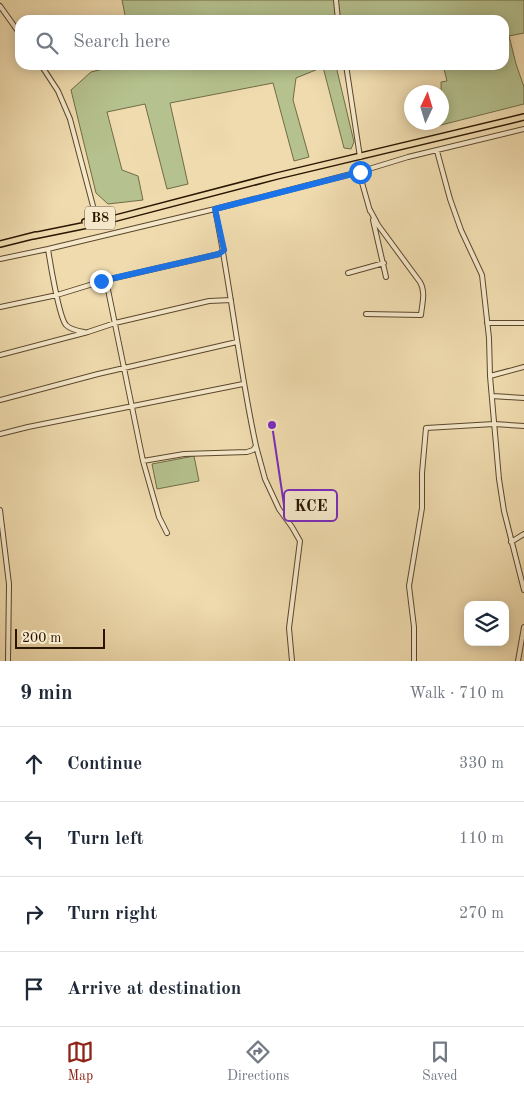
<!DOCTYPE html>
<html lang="en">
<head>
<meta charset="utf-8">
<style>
	body { margin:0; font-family:"Old Standard TT",serif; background:#f6f6f7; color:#1f2937 }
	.controls { position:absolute; right:15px; bottom:15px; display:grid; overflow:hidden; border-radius:10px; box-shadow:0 2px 12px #0003 }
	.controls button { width:45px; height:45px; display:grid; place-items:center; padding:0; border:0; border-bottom:1px solid #e0e1e3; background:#fff; color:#1f2937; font:25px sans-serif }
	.compass { position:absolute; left:404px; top:85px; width:45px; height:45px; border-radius:50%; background:#fff; box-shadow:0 2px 12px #0003; rotate:4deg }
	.scale { position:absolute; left:15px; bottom:12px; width:90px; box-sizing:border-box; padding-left:5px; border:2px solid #2a1600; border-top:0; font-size:14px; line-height:18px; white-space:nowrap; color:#2a1600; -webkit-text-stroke:4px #f5e8ca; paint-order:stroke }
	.stop { position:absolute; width:15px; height:15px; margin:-11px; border:4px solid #1a73e8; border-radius:50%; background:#fff }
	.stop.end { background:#1a73e8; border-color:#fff; box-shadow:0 1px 5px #0008 }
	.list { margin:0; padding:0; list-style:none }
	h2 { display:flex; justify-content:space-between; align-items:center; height:65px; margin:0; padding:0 20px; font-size:21px }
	h2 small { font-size:16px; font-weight:400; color:#747a83 }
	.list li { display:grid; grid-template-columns:32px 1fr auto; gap:15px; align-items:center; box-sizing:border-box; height:75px; padding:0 20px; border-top:1px solid #e0e1e3 }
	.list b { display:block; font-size:19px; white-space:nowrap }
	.list em { font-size:16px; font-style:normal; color:#747a83 }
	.icon { flex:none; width:28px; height:28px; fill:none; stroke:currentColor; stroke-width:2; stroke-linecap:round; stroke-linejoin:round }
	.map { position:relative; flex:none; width:524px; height:661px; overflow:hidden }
	.search { position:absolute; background:#fff; box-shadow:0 2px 12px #0003; left:15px; right:15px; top:15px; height:55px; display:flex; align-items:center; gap:12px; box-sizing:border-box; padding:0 18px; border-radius:15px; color:#747a83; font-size:19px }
	.sheet { height:365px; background:#fff }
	nav { display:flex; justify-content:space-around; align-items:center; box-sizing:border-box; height:70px; border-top:1px solid #e0e1e3; background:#fff; font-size:14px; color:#747a83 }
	nav a { display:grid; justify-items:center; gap:2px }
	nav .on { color:#8f2418 }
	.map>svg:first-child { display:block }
	.green { fill:#b5c18e; stroke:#706c47 }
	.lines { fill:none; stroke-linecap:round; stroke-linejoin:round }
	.minor-casing { stroke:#5b472c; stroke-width:6 }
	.highway-casing { stroke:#2a1600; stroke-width:8 }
	.minor { stroke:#f5e8ca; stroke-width:4 }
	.highway { stroke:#efdbae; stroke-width:5 }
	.route { stroke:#1a73e8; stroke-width:6 }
	.labels { text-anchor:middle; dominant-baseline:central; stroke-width:4; stroke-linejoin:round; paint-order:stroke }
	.shield { fill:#f5e8ca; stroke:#67553d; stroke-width:1 }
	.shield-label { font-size:14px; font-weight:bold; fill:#2a1600 }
	.leader { fill:none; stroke:#7b2cbf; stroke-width:2 }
	.callout-dot { fill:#7b2cbf; stroke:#f5e8ca; stroke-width:2 }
	.callout { fill:#f5e8ca; stroke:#7b2cbf; stroke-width:2 }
	.callout-label { font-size:16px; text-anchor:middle; font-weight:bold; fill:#2a1600 }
</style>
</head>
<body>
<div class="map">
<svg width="524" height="661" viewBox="0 0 524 661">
	<rect width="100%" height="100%" fill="#efdbae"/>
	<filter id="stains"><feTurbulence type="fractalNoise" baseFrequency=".004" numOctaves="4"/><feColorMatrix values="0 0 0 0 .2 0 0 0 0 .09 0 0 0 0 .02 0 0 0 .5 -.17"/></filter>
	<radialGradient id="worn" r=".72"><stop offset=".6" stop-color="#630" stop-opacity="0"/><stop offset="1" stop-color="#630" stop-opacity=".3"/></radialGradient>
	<!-- green -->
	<path class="green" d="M122,0H524V33L509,36L516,64L524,87V104L437,126L436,123L442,122L441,82L447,81L443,65H504V20H126Z
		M119,65H338L336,66L354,142L351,149L344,148L323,67L296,78L293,100L309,157L294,161L273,83L170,103L188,184L167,189L145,104L107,112L122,170L138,176L143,200L108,204L96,193L71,90L91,72Z
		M194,456L199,481L157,489L152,464Z"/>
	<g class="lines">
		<!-- minor casing -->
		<g class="minor-casing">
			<path id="minor" d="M336,0L338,20
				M0,6L20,34
				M41,65L58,91L70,119L97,221
				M346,65L360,157
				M437,151L450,199L461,230L482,275L489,338L490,376L499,479L504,511L524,590
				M359,172L370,211
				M373,220L386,277
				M48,249C50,262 59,317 66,325C70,329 78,331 84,332
				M0,259L48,249L215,209L359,172L408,157L524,129
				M348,273L384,263
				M106,280L143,461L159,517L167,533
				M0,307L57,295L106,280L219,254L224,250
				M366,314L421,315C422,304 426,292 420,282L378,225L370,210
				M487,323H524
				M0,355L88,332L115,323L209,301L231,300
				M490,376L524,367
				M492,396L524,398
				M0,400L98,374L237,342
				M0,434L28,427L243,384
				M256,446L265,479L279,509L292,527L300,541L289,628L292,661
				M143,461L184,454L247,452L253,450L256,446C239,368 231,288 215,209
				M0,510L9,584L8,661
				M511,542L524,534
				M414,661V627L409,586L422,508V473L426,428L494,424L524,426
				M518,661L524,627"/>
		</g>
		<!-- highway casing -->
		<g class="highway-casing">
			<path id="highway" d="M85,222L109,216
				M33,236L97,223L277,176L524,117
				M0,244L36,235"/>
		</g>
		<!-- minor -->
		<use href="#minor" class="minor"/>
		<!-- highway -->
		<use href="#highway" class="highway"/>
	</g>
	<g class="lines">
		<!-- route -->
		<path class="route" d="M101,281L219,254L224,250L215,209L360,172"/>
	</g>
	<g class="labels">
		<!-- shield labels -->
		<rect class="shield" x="85" y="206.5" width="30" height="23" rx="4"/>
		<g class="shield-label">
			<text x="100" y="218">B8</text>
		</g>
	</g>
	<!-- callouts -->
	<path class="leader" d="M272 425L284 505"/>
	<circle class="callout-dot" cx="272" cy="425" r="5"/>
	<rect class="callout" x="284" y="490" width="53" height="31" rx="5"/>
	<g class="callout-label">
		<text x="311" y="511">KCE</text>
	</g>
	<rect width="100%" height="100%" filter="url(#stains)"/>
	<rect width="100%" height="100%" fill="url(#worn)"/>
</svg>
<div class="controls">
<button><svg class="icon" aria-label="layers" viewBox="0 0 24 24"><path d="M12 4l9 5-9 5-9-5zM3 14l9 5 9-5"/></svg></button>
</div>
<svg class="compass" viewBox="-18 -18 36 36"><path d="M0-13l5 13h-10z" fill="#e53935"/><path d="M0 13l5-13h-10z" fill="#747a83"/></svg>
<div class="scale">200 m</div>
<div class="stop" style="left:360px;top:172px"></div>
<div class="stop end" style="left:101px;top:281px"></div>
<div class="search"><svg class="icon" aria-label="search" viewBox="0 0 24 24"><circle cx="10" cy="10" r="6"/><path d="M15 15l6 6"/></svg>Search here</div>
</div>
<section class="sheet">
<h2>9 min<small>Walk · 710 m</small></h2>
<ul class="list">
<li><svg class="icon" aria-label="ahead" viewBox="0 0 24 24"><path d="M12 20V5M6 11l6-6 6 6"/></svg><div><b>Continue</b></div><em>330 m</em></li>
<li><svg class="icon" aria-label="left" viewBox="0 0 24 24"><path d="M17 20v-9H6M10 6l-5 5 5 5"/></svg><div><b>Turn left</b></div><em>110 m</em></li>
<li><svg class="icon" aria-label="right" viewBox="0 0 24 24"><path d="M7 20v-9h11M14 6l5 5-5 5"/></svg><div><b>Turn right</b></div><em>270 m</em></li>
<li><svg class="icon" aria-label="arrive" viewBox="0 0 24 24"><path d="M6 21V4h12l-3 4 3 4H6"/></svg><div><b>Arrive at destination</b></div></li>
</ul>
</section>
<nav>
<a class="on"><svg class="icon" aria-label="map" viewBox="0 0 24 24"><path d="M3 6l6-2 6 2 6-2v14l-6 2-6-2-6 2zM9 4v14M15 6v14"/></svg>Map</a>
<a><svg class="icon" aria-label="directions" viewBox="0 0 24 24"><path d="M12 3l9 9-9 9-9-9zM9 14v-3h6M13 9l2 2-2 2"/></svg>Directions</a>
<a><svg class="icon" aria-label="saved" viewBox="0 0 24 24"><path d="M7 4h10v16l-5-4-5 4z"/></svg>Saved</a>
</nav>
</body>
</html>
